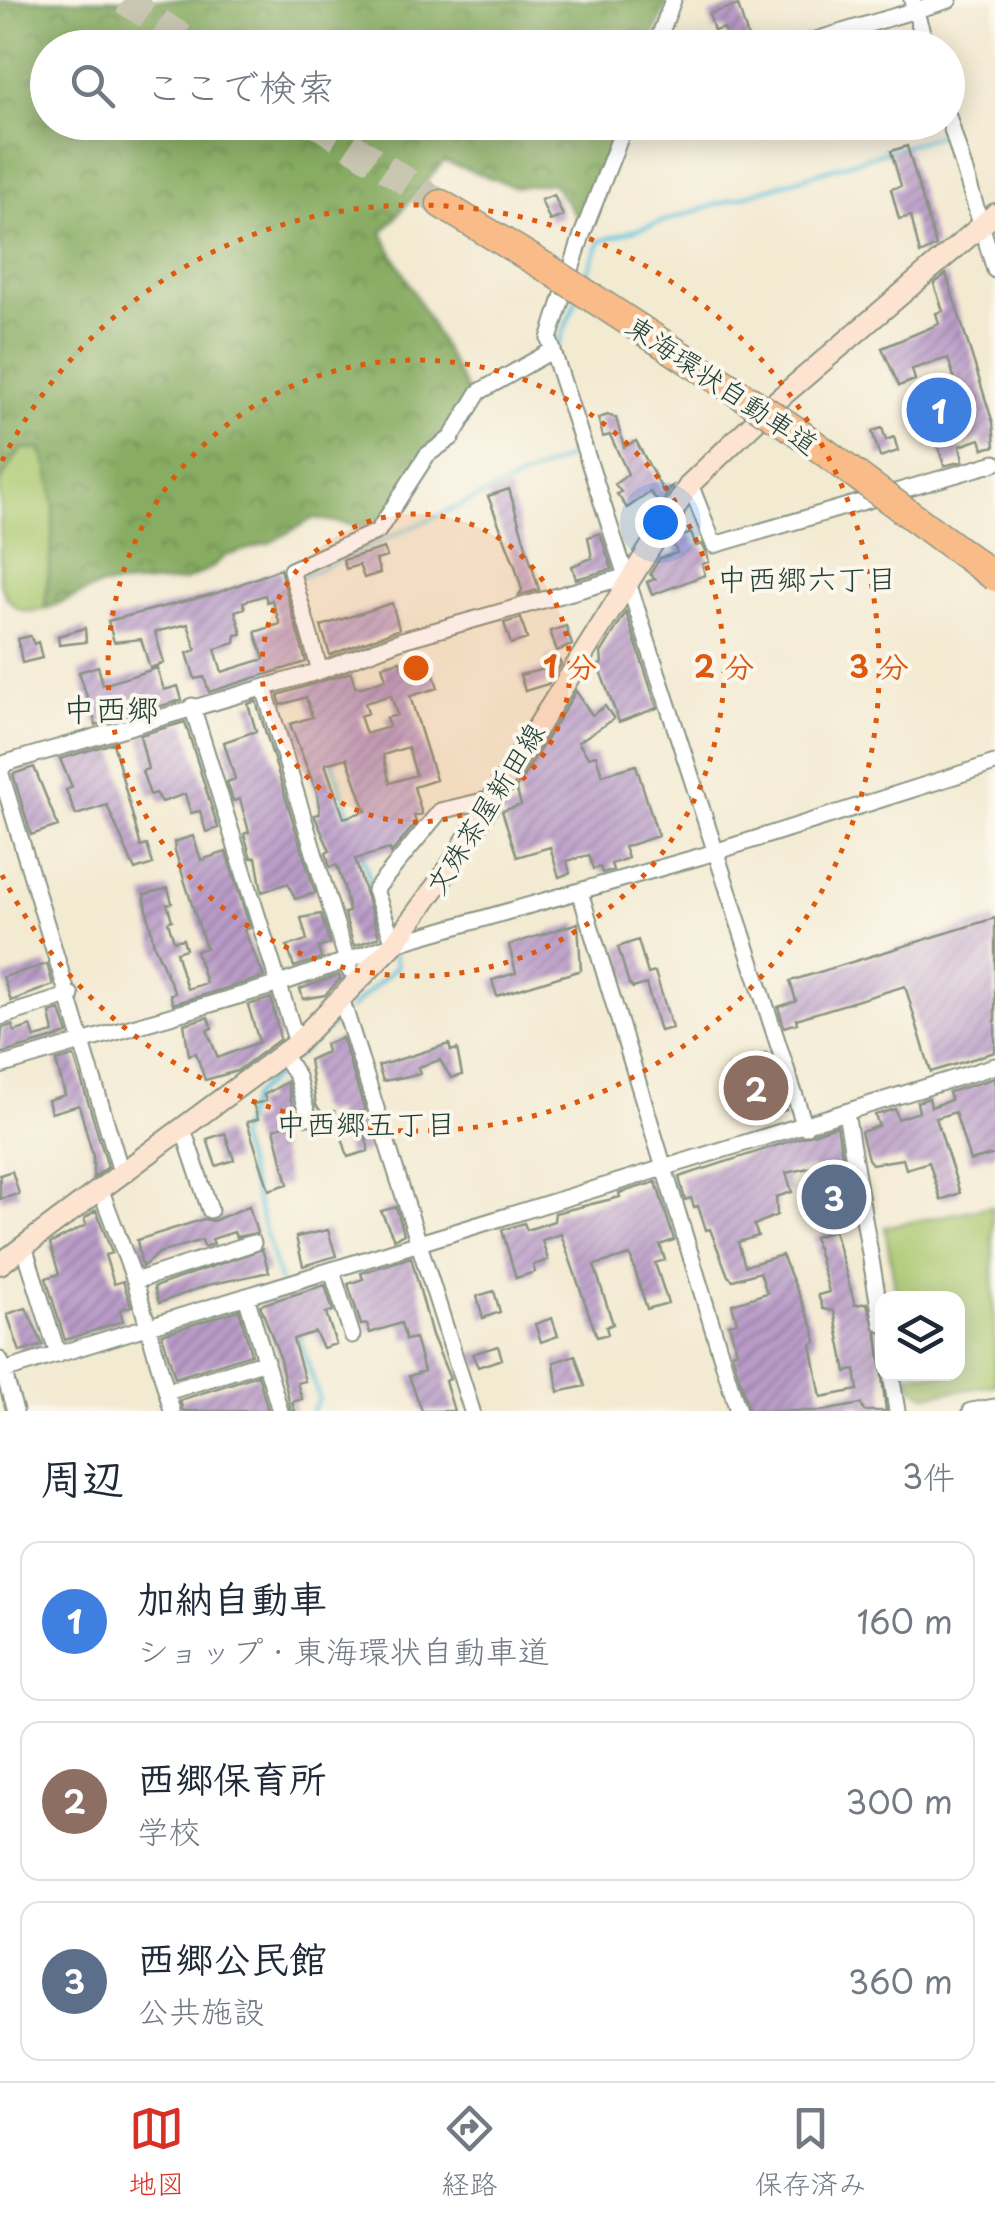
<!DOCTYPE html>
<html lang="ja">
<head>
<meta charset="utf-8">
<style>
	body { margin:0; font-family:"Playpen Sans","Klee One",sans-serif; background:#f2f2f3; color:#1f2937 }
	.controls { position:absolute; right:30px; bottom:30px; display:grid; overflow:hidden; border-radius:20px; box-shadow:0 5px 25px #0003 }
	.controls button { width:90px; height:90px; display:grid; place-items:center; padding:0; border:0; border-bottom:2px solid #e0e1e3; background:#fff; color:#1f2937; font:50px sans-serif }
	.you { position:absolute; left:660px; top:522px; width:35px; height:35px; margin:-25px; border:8px solid #fff; border-radius:50%; background:#1a73e8; box-shadow:0 0 0 15px #1a73e833 }
	.badge { display:grid; place-items:center; width:65px; height:65px; border-radius:50%; background:#d93025; color:#fff; font-size:32px; font-weight:700 }
	.pin { position:absolute; translate:-50% -50%; border:5px solid #fff; box-shadow:0 2px 10px #0006 }
	.list { margin:0; padding:0; list-style:none }
	h2 { display:flex; justify-content:space-between; align-items:center; height:130px; margin:0; padding:0 40px; font-size:42px }
	h2 small { font-size:32px; font-weight:400; color:#747a83 }
	.list li { display:grid; grid-template-columns:65px 1fr auto; gap:30px; align-items:center; box-sizing:border-box; height:160px; margin:0 20px 20px; padding:0 20px; border:2px solid #e0e1e3; border-radius:20px }
	.list b { display:block; font-size:38px; white-space:nowrap }
	.list p { margin:0; font-size:32px; white-space:nowrap; color:#747a83 }
	.list em { font-size:32px; font-style:normal; color:#747a83 }
	.icon { flex:none; width:55px; height:55px; fill:none; stroke:currentColor; stroke-width:2; stroke-linecap:round; stroke-linejoin:round }
	.map { position:relative; flex:none; width:995px; height:1411px; overflow:hidden }
	.search { position:absolute; background:#fff; box-shadow:0 5px 25px #0003; left:30px; right:30px; top:30px; height:110px; display:flex; align-items:center; gap:25px; box-sizing:border-box; padding:0 35px; border-radius:55px; color:#747a83; font-size:38px }
	.sheet { height:670px; background:#fff }
	nav { display:flex; justify-content:space-around; align-items:center; box-sizing:border-box; height:140px; border-top:2px solid #e0e1e3; background:#fff; font-size:28px; color:#747a83 }
	nav a { display:grid; justify-items:center; gap:5px }
	nav .on { color:#d93025 }
	.map>svg:first-child { display:block }
	.grass { fill:#aac86f; stroke:#648252; stroke-width:2.5 }
	.forest { fill:url(#forest-crowns); stroke:#53744b; stroke-width:2.5 }
	.lines { fill:none; stroke-linecap:round; stroke-linejoin:round }
	.stream { stroke:#5fc3dd; stroke-width:4 }
	.building { fill:url(#building-hatch); fill-rule:evenodd }
	.highway-tunnel { stroke:#c9c7b2; stroke-width:28; stroke-dasharray:28 14; stroke-linecap:butt }
	.street-casing { stroke:#899483; stroke-width:19 }
	.secondary-casing { stroke:#899483; stroke-width:24 }
	.highway-casing { stroke:#899483; stroke-width:31 }
	.street { stroke:#fff; stroke-width:15 }
	.secondary { stroke:#fde4d0; stroke-width:20 }
	.highway { stroke:#f9bc89; stroke-width:28 }
	.highway-bridge-casing { stroke:#899483; stroke-width:31; stroke-linecap:butt }
	.highway-bridge { stroke:#f9bc89; stroke-width:28 }
	.ring { fill:none; stroke:#de580e; stroke-width:5; stroke-dasharray:5 10 }
	.labels { text-anchor:middle; dominant-baseline:central; stroke-width:8; stroke-linejoin:round; paint-order:stroke }
	.street-label { font-size:28px; fill:#1f3d34; stroke:#fbf7ec }
	.neighbourhood-label { font-size:30px; fill:#1f3d34; stroke:#fbf7ec }
	.quarter-label { font-size:32px; fill:#1f3d34; stroke:#fbf7ec }
	.centre { fill:#de580e; stroke:#fbf7ec; stroke-width:5 }
	.ring-label { font-size:30px; text-anchor:middle; font-weight:bold; fill:#de580e; stroke:#fbf7ec; stroke-width:8; stroke-linejoin:round; paint-order:stroke }
</style>
</head>
<body>
<div class="map">
<svg width="995" height="1411" viewBox="0 0 995 1411">
	<defs>
		<pattern id="forest-crowns" width="20" height="18" patternUnits="userSpaceOnUse" patternTransform="scale(2.5)"><rect width="20" height="18" fill="#87ac62"/><path d="M2 6a3 3 0 1 1 6 0M12 15a3 3 0 1 1 6 0" fill="none" stroke="#6e8d52"/></pattern>
		<pattern id="building-hatch" width="6" height="6" patternUnits="userSpaceOnUse" patternTransform="scale(2.5)"><rect width="6" height="6" fill="#b99bc8"/><path d="M-1 1l2-2M0 6l6-6M5 7l2-2" fill="none" stroke="#9680a3"/></pattern>
	</defs>
	<rect width="100%" height="100%" fill="#fbf7ec"/>
	<filter id="ink" filterUnits="userSpaceOnUse"><feTurbulence type="fractalNoise" baseFrequency=".01" numOctaves="2"/><feDisplacementMap in="SourceGraphic" scale="20" xChannelSelector="R" yChannelSelector="G"/><feConvolveMatrix kernelMatrix="1 2 1 2 8 2 1 2 1" color-interpolation-filters="sRGB"/></filter>
	<filter id="wash" filterUnits="userSpaceOnUse"><feTurbulence type="fractalNoise" baseFrequency=".0048" numOctaves="4" result="noise"/><feDisplacementMap in="SourceGraphic" scale="40" xChannelSelector="R" yChannelSelector="G"/><feGaussianBlur stdDeviation="2.25" result="paint"/><feColorMatrix in="noise" values="0 0 0 0 0 0 0 0 0 0 0 0 0 0 0 0 0 1.4 0 .05"/><feComposite in="paint" operator="in"/></filter>
	<g filter="url(#wash)">
		<rect width="100%" height="100%" fill="#f3ead2"/>
		<!-- grass -->
		<path class="grass" d="M30,446L40,449C65,495 48,560 45,609C21,616 10,607 0,584V482L21,449Z
			M992,1206L995,1385L926,1395L911,1386L909,1374H958V1298H897L885,1227Z"/>
		<!-- forest -->
		<path class="forest" d="M0,0H668L649,47L48,48V122L619,123L580,221L552,183L516,187L444,161L382,233L469,395L381,519L358,526L314,518L271,542L225,556L210,569L184,581L100,586L45,609C48,560 65,495 40,449H21L0,482Z"/>
		<g class="lines">
			<!-- stream -->
			<path class="stream" d="M585,278L600,241L949,132
				M557,347L576,301
				M299,578L582,451
				M332,759L350,817
				M362,854L371,884
				M350,1009L397,966L394,955
				M294,1059L343,1015
				M280,1282L238,1137L253,1096L287,1065
				M298,1333L319,1398L312,1411"/>
		</g>
		<g id="blocks">
			<!-- building -->
			<path class="building" d="M738,5L750,44L749,48H730L724,28L714,31L709,14Z
				M907,146L936,246L920,254L911,216L899,219L891,189L901,186L891,151Z
				M554,195L563,216L550,221L541,200Z
				M946,274L993,423L995,446L983,449L980,439L960,446L963,461L944,466L937,441L943,439L933,412L962,402L948,358L912,369L915,380L899,386L882,348L939,324L936,313L943,311L934,284Z
				M608,415L616,418L624,447L636,441L663,491L672,486L661,505L650,492L627,508L617,494L621,492L615,484L628,474L610,435L603,437L598,418Z
				M882,428L886,440L894,437L898,451L880,457L872,431Z
				M509,489L539,590L519,595L522,590L515,566L488,496Z
				M600,533L612,569L576,579L572,566L592,558L588,537Z
				M691,533L696,546L702,544L707,554L709,562L702,564L705,575L652,595L647,582L655,579L650,574L660,558L677,553L672,540Z
				M384,548L387,557L376,560L380,573L364,578L359,565L346,569L343,560Z
				M280,569L306,662L209,692L204,677L195,679L187,653L196,650L188,624L155,632L164,663L150,668L141,639L114,642L108,621L217,593ZM265,595L267,602L272,600L280,624L255,632L264,659L222,672L215,649L235,643L236,635L242,634L235,611L245,608L243,602Z
				M392,603L399,629L330,655L321,626Z
				M626,612L657,708L619,722L598,665L602,664L601,653Z
				M521,618L527,639L511,644L504,623Z
				M566,626L572,645L557,651L550,631Z
				M85,628L86,642L59,645L58,636Z
				M30,636L34,644L38,642L42,658L22,663L18,639Z
				M556,655L561,664L548,684L525,691L520,675L549,668L546,658Z
				M400,661L407,676L432,668L438,688L410,696L436,780L414,787L422,814L414,816L416,823L391,853L390,849L355,859L379,937L354,946L344,913L349,912L344,887L337,865L330,867L326,853L330,851L314,815L320,814L317,793L290,724L312,717L306,697L281,705L278,695L351,672L355,687H362L386,679L382,666ZM391,695L397,715L386,718L389,727L366,734L360,716L368,713L365,703ZM408,747L416,775L390,783L383,755ZM347,758L366,811L344,818L325,764Z
				M98,666L103,685L157,668L164,690L178,686L182,700L126,716L120,698L104,702L109,721L96,725L79,672Z
				M576,691L592,715L605,706L614,719L578,742L588,757L596,755L602,775L636,765L658,836L624,847L628,858L611,864L613,870L602,873L600,867L593,869L589,855L567,861L570,873L559,877L550,847L517,857L502,811L521,805L516,788Z
				M256,701L315,893L295,899L288,883L262,892L256,857L251,858L244,834L249,832L240,799L233,801L227,782L235,779L224,742L256,731L248,704Z
				M185,722L218,828L206,832L200,811L191,813L185,794L162,802L156,793L150,795L142,771L148,769L140,735Z
				M113,743L141,847L147,845L153,864L135,870L107,805L76,815L66,790L72,787L60,759Z
				M34,767L58,826L31,835L13,774Z
				M193,836L201,860L226,852L250,928L244,930L264,977L173,1004L170,994L175,993L154,945L144,895L168,888L172,903L167,904L172,920L168,922L174,941L183,939L186,949L176,952L187,989L206,983L196,951L206,948L175,851L174,842Z
				M321,914L330,944L318,948L321,958L294,967L287,946L307,940L301,918Z
				M995,918V1052L931,1072L905,986L796,1019L797,1023L784,1027L778,1007L796,1001L790,981Z
				M578,923L581,970L497,996L492,980L516,973L509,945Z
				M638,940L648,974L655,972L672,1028L660,1031L646,984L633,988L629,984L618,947Z
				M47,964L53,985L11,1001L3,977Z
				M339,975L340,979L325,995L303,999L300,989Z
				M271,998L280,1039L237,1071L205,1080L196,1053L189,1055L184,1024L208,1017L212,1028L207,1030L218,1058L259,1042L248,1005Z
				M60,1010L68,1034L0,1054L2,1028L12,1025L14,1032L31,1026L35,1038L54,1033L50,1013Z
				M342,1038L365,1110L358,1113L368,1146V1151L348,1157L334,1111L323,1114L316,1105L309,1060L327,1052L325,1044Z
				M449,1044L451,1051L457,1049L462,1075L451,1078L440,1060L418,1067L420,1074L383,1081L378,1066Z
				M766,1053L786,1110L746,1121L728,1067Z
				M74,1056L108,1167L93,1178V1156L79,1105L51,1113L48,1100L65,1095L56,1061Z
				M995,1078V1154L970,1161L955,1112L936,1118L960,1193L941,1200L929,1162L906,1169L903,1159L872,1164L868,1159L861,1132L879,1126L875,1115L895,1109L898,1119L919,1112L917,1102L929,1098L931,1107L951,1100L949,1092Z
				M287,1082L296,1122L274,1129L288,1184L269,1190L247,1122L258,1119L253,1104L266,1101L264,1095Z
				M837,1126L853,1218L827,1224L813,1167L786,1173L792,1192L776,1197L777,1215L754,1225L758,1236L738,1242L745,1266L782,1255L814,1330L816,1342L811,1344L821,1397L858,1390L855,1370L846,1372L834,1311L823,1309L818,1295L829,1292L814,1237L834,1230L855,1305L867,1303L877,1334L886,1411H864L861,1404L823,1411H749L732,1353L737,1351L729,1324L737,1322L732,1304L767,1293L760,1272L733,1280L728,1276L710,1229L706,1230L698,1206L694,1207L691,1198L685,1200L679,1177Z
				M225,1133L234,1160L216,1166L207,1139Z
				M12,1171L19,1194L0,1199V1175Z
				M656,1182L674,1240L660,1245L665,1260L655,1263L668,1303L647,1309L630,1255L594,1265L613,1324L606,1327L608,1334L597,1337L561,1234L542,1240L548,1260L533,1265L535,1272L516,1278L502,1230L524,1223L527,1230L554,1221L555,1213L620,1197L619,1193Z
				M249,1206L257,1233L236,1237L234,1232L212,1239L214,1244L204,1247L202,1240L159,1253L142,1267L137,1240L204,1219L213,1221Z
				M396,1207L404,1234L394,1239L381,1211Z
				M96,1210L112,1253L105,1255L114,1284L123,1281L131,1306L120,1310L123,1321L65,1340L46,1278L59,1274L50,1244L86,1225L84,1219Z
				M328,1230L336,1256L303,1266L296,1237Z
				M262,1249L269,1272L208,1285L159,1303L154,1287Z
				M411,1257L432,1335L450,1379L445,1381L454,1411H422L409,1376L424,1371L415,1338L406,1340L401,1323L370,1333L367,1324L361,1325L348,1284L363,1279L361,1273Z
				M325,1285L333,1311L326,1313L336,1344L323,1348L315,1332L293,1339L305,1381L297,1383L302,1399L292,1402L295,1411H291L279,1355L260,1305Z
				M494,1291L500,1312L483,1318L477,1296Z
				M26,1308L43,1345L20,1352L7,1314Z
				M239,1310L251,1354L175,1378L162,1334Z
				M552,1318L558,1336L541,1342L535,1324Z
				M498,1346L502,1359L478,1367L472,1354Z
				M575,1355L585,1386L558,1392L554,1362Z
				M258,1375L268,1411H183L180,1400Z"/>
		</g>
	</g>
	<g filter="url(#ink)">
		<use href="#blocks" fill-opacity="0" stroke="#899483" stroke-width="2.5"/>
		<g class="lines">
			<!-- highway-tunnel -->
			<path class="highway-tunnel" d="M124,0L198,48
				M315,122L441,204"/>
			<!-- street casing -->
			<g class="street-casing">
				<path id="street" d="M912,0L927,48
					M655,48L673,0
					M789,48L949,0
					M948,116L995,270
					M626,122L582,235L549,339L805,1127
					M690,484L714,545L995,463
					M320,671L291,570L378,531L427,455L451,438L479,392L553,350
					M264,688L350,971
					M192,706L297,1043
					M0,771L6,763L320,671L402,640L628,576
					M0,771L122,1175
					M580,892L738,1411
					M394,944L375,890L440,811L492,799
					M342,1001L472,1411
					M0,1017L71,995
					M283,1054L297,1077L308,1117
					M0,1066L279,984L394,944L702,856L995,763
					M846,1113L882,1324
					M183,1129L210,1210
					M101,1191L135,1281L172,1411
					M24,1246L58,1355
					M332,1271L352,1335
					M135,1281L253,1243
					M246,1296L280,1411
					M0,1360L15,1411
					M0,1372L995,1066
					M891,1374L897,1411
					M167,1392L266,1361
					M971,1411L995,1407"/>
			</g>
			<!-- secondary casing -->
			<g class="secondary-casing">
				<path id="secondary" d="M0,1264L297,1043L394,944L448,870L690,484L781,397L995,214"/>
			</g>
			<!-- highway casing -->
			<g class="highway-casing">
				<path id="highway" d="M441,204L547,268"/>
			</g>
			<!-- street -->
			<use href="#street" class="street"/>
			<!-- secondary -->
			<use href="#secondary" class="secondary"/>
			<!-- highway -->
			<use href="#highway" class="highway"/>
			<!-- highway-bridge casing -->
			<g class="highway-bridge-casing">
				<path id="highway-bridge" d="M547,268L792,428L995,577"/>
			</g>
			<!-- highway-bridge -->
			<use href="#highway-bridge" class="highway-bridge"/>
		</g>
	</g>
	<!-- distance rings -->
	<circle cx="416" cy="668" r="154" fill="#de580e" fill-opacity=".12"/>
	<g class="ring">
		<circle cx="416" cy="668" r="154"/>
		<circle cx="416" cy="668" r="308"/>
		<path d="M2 461A463 463 0 1 1 2 875"/>
	</g>
	<g class="labels">
		<!-- street labels -->
		<g class="street-label">
			<text transform="translate(723 384) rotate(34)">東海環状自動車道</text>
			<text transform="translate(484 808) rotate(-58)">文殊茶屋新田線</text>
		</g>
		<!-- neighbourhood labels -->
		<g class="neighbourhood-label">
			<text x="807" y="577">中西郷六丁目</text>
			<text x="366" y="1122">中西郷五丁目</text>
		</g>
		<!-- quarter labels -->
		<g class="quarter-label">
			<text x="111" y="708">中西郷</text>
		</g>
	</g>
	<circle cx="416" cy="668" r="15" class="centre"/>
	<g class="ring-label">
		<text x="570" y="678">1 分</text>
		<text x="724" y="678">2 分</text>
		<text x="879" y="678">3 分</text>
	</g>
</svg>
<div class="controls">
<button><svg class="icon" aria-label="layers" viewBox="0 0 24 24"><path d="M12 4l9 5-9 5-9-5zM3 14l9 5 9-5"/></svg></button>
</div>
<div class="you"></div>
<div class="pin badge" style="left:939px;top:410px;background:#3f7fe0">1</div>
<div class="pin badge" style="left:756px;top:1088px;background:#8d6e63">2</div>
<div class="pin badge" style="left:834px;top:1197px;background:#5c6f8a">3</div>
<div class="search"><svg class="icon" aria-label="search" viewBox="0 0 24 24"><circle cx="10" cy="10" r="6"/><path d="M15 15l6 6"/></svg>ここで検索</div>
</div>
<section class="sheet">
<h2>周辺<small>3件</small></h2>
<ul class="list">
<li><span class="badge" style="background:#3f7fe0">1</span><div><b>加納自動車</b><p>ショップ · 東海環状自動車道</p></div><em>160 m</em></li>
<li><span class="badge" style="background:#8d6e63">2</span><div><b>西郷保育所</b><p>学校</p></div><em>300 m</em></li>
<li><span class="badge" style="background:#5c6f8a">3</span><div><b>西郷公民館</b><p>公共施設</p></div><em>360 m</em></li>
</ul>
</section>
<nav>
<a class="on"><svg class="icon" aria-label="map" viewBox="0 0 24 24"><path d="M3 6l6-2 6 2 6-2v14l-6 2-6-2-6 2zM9 4v14M15 6v14"/></svg>地図</a>
<a><svg class="icon" aria-label="directions" viewBox="0 0 24 24"><path d="M12 3l9 9-9 9-9-9zM9 14v-3h6M13 9l2 2-2 2"/></svg>経路</a>
<a><svg class="icon" aria-label="saved" viewBox="0 0 24 24"><path d="M7 4h10v16l-5-4-5 4z"/></svg>保存済み</a>
</nav>
</body>
</html>
